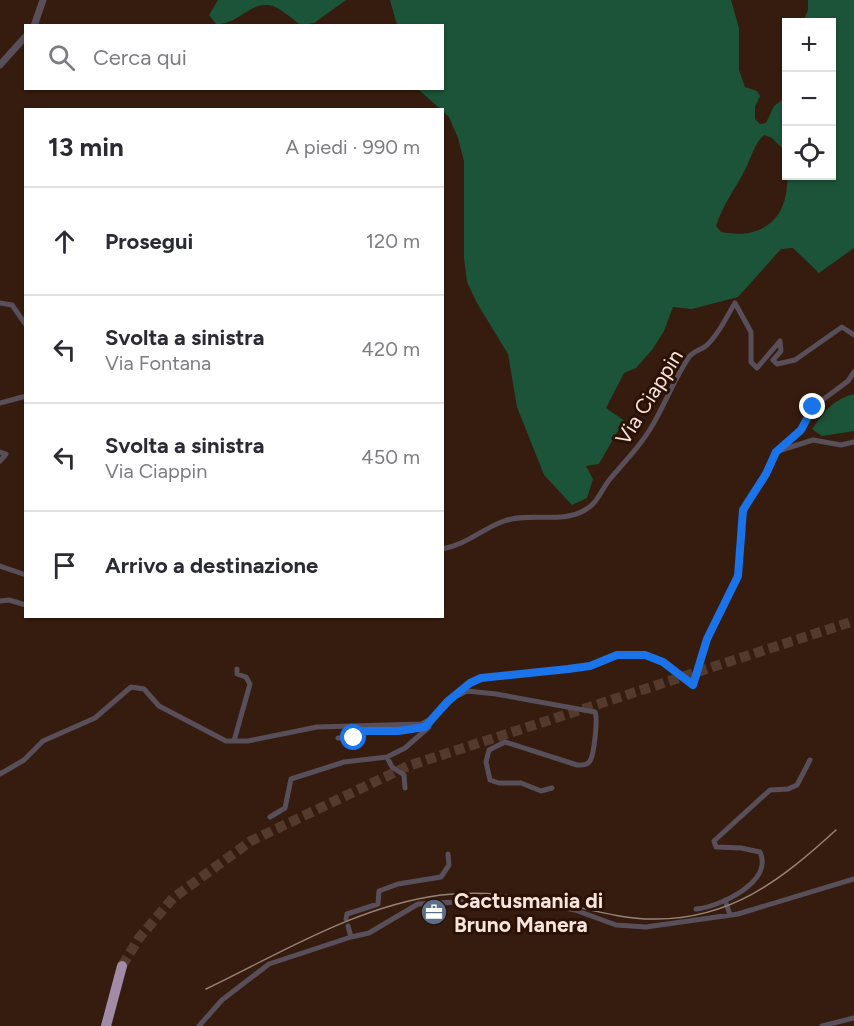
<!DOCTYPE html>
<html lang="it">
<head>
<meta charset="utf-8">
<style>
	body { margin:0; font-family:Figtree,sans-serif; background:#f2f2f3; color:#2b2b33 }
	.controls { position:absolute; right:18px; top:18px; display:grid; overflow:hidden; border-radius:0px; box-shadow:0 2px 4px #0004 }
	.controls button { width:54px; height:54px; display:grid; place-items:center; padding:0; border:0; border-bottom:2px solid #e1e1e2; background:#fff; color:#2b2b33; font:30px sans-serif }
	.stop { position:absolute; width:18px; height:18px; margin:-14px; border:4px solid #1a73e8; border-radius:50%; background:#fff }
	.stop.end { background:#1a73e8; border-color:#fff; box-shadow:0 2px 6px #0008 }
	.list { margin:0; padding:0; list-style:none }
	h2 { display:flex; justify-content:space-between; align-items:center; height:78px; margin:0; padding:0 24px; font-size:26px }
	h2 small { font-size:20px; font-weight:400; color:#7c7c81 }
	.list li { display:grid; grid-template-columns:39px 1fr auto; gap:18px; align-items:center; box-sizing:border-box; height:108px; padding:0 24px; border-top:2px solid #e1e1e2 }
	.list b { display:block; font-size:22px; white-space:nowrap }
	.list p { margin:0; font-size:20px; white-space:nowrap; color:#7c7c81 }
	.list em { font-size:20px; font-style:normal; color:#7c7c81 }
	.icon { flex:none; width:33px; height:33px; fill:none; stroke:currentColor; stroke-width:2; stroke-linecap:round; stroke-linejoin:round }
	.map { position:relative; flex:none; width:854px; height:1026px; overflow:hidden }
	.search { position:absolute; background:#fff; box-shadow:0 2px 4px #0004; left:24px; top:24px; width:420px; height:66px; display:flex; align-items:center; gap:15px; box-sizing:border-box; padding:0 21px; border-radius:0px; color:#7c7c81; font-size:22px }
	.panel { position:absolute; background:#fff; box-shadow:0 2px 4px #0004; left:24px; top:108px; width:420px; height:510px; border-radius:0px }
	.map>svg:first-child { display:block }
	.green { fill:#1b5438; fill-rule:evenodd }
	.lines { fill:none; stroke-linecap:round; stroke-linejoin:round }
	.motorway-tunnel { stroke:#533a2d; stroke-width:10; stroke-dasharray:10 5; stroke-linecap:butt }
	.minor { stroke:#584f5a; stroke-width:5 }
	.tertiary { stroke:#584f5a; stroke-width:7 }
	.motorway { stroke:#a18ba7; stroke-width:10 }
	.rail { stroke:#988277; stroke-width:1.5 }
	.route { stroke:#1a73e8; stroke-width:8 }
	.labels { text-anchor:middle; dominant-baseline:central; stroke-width:6; stroke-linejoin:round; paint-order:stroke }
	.street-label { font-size:21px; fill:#f7e4dc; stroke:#2b1206 }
	.poi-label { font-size:21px; font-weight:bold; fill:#f7e4dc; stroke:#2b1206; text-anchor:start }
</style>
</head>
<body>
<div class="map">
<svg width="854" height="1026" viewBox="0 0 854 1026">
	<rect width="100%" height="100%" fill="#361c0e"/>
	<!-- green -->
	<path class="green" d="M218,0H346L314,23L301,25C292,19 283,10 273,6C250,0 239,25 216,24L209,15Z
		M390,0H731L739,28V70L745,87L757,91L760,96L755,107V119L760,124L766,123L774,106L786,97V176H832V22H803L808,10V0H854V248L819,273L793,248L781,249L738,297L692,309L673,307L664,331L652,350L636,368L624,373L606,408L626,422L620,427L599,464L586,466L593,479L587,498L572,505L544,475L517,407L508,354L477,303L467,282L464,258V161L458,138L449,117L418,89L442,88V26L397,25ZM764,135L772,138L783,149C785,161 788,175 787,186C784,225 756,239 721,232L716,226C723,204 736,188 746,168C752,156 754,144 764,135Z
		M854,394V431L822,436L812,429C825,411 832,400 854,394Z"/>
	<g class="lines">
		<!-- motorway-tunnel -->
		<path class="motorway-tunnel" d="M122,966L139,938L173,898L251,841L408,766L854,621"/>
		<!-- minor -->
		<path class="minor" d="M0,303L12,305L26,325
			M0,403L26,396
			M778,451L813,440L841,445L854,442
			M0,452L6,454L0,461
			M442,549C466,545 482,529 504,521C530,512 561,524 585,510C598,503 601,490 610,479C627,459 645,441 657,417C668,397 676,376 689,357C693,351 702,350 707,345C720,333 726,317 735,303L751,332V362L757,368L780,341L781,351L773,360L777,364L795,360L842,327L854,335
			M0,566L26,575
			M0,601L9,600L26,605
			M457,696L467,691L496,694L595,712C598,719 594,755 590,761C587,766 581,765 577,765L505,742L489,750L486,762L490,780L499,783H521L541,791L552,788
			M338,738L354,737L364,731H398L417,727
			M234,741L250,684L246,677L237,674V669
			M387,757L392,767L404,775L405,788
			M0,774L24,760L43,741L95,718L131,687L144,689L159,706L226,741H248L317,727L421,724C442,716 457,689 481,677L568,670L590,666L617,655H645L663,662L693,685L707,639L738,576L743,510L766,474L776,452L801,430L813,407L848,381L854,372
			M270,817L285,808L291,779L344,762L387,757L405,748L429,727L428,721
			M725,900L730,915
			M696,909C719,907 774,882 760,852L741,848L716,847L714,841L770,790L788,789L797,785L810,760
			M346,919L347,914L378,904L379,891L398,884L441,877L449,865L448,854
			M348,926L351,937
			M199,1026L222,1000L269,964L351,937L369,933L418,904L517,899L575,910L616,925L646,927L738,914L854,879
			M822,1026L854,1018"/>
		<!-- tertiary -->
		<path class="tertiary" d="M34,26L43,0
			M0,65L26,36"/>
		<!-- motorway -->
		<path class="motorway" d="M106,1026L122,966"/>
		<!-- rail -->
		<path class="rail" d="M206,989C281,953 357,906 441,895C483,890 522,896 563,904C592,910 623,919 653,919C731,920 781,880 836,830"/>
	</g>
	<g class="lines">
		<!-- route -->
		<path class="route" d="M354,738L361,731H398L425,727L448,701L470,683L481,678L568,669L590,666L617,655H645L663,662L693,685L707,639L738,576L743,510L766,474L776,452L801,430L813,407"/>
	</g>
	<!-- icons -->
	<defs>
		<g id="office-disc" transform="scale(1.35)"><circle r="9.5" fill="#5c6f8a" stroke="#2b1206"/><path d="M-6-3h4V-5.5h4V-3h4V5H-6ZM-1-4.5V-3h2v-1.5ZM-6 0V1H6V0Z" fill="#fff"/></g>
	</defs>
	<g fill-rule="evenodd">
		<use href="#office-disc" x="434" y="912"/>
	</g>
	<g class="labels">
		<!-- street labels -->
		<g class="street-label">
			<text transform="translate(649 397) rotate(-58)">Via Ciappin</text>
		</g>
		<!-- poi labels -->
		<g class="poi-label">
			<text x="454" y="900">Cactusmania di<tspan x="454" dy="24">Bruno Manera</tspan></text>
		</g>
	</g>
</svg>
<div class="controls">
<button>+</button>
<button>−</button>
<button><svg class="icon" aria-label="locate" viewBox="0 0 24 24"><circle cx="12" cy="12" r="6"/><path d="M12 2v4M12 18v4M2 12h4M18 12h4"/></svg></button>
</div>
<div class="stop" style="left:354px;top:738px"></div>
<div class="stop end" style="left:813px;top:407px"></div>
<div class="search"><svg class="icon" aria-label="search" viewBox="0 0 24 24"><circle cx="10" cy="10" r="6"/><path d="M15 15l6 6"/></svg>Cerca qui</div>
<section class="panel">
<h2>13 min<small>A piedi · 990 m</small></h2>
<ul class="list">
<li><svg class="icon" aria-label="ahead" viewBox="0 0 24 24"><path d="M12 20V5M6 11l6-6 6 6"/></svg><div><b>Prosegui</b></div><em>120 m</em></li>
<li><svg class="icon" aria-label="left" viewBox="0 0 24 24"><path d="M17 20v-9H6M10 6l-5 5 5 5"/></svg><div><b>Svolta a sinistra</b><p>Via Fontana</p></div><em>420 m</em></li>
<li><svg class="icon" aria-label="left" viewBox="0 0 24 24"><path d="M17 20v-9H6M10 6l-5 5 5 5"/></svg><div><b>Svolta a sinistra</b><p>Via Ciappin</p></div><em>450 m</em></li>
<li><svg class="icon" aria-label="arrive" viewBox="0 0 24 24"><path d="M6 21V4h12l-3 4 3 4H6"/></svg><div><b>Arrivo a destinazione</b></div></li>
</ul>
</section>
</div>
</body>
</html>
